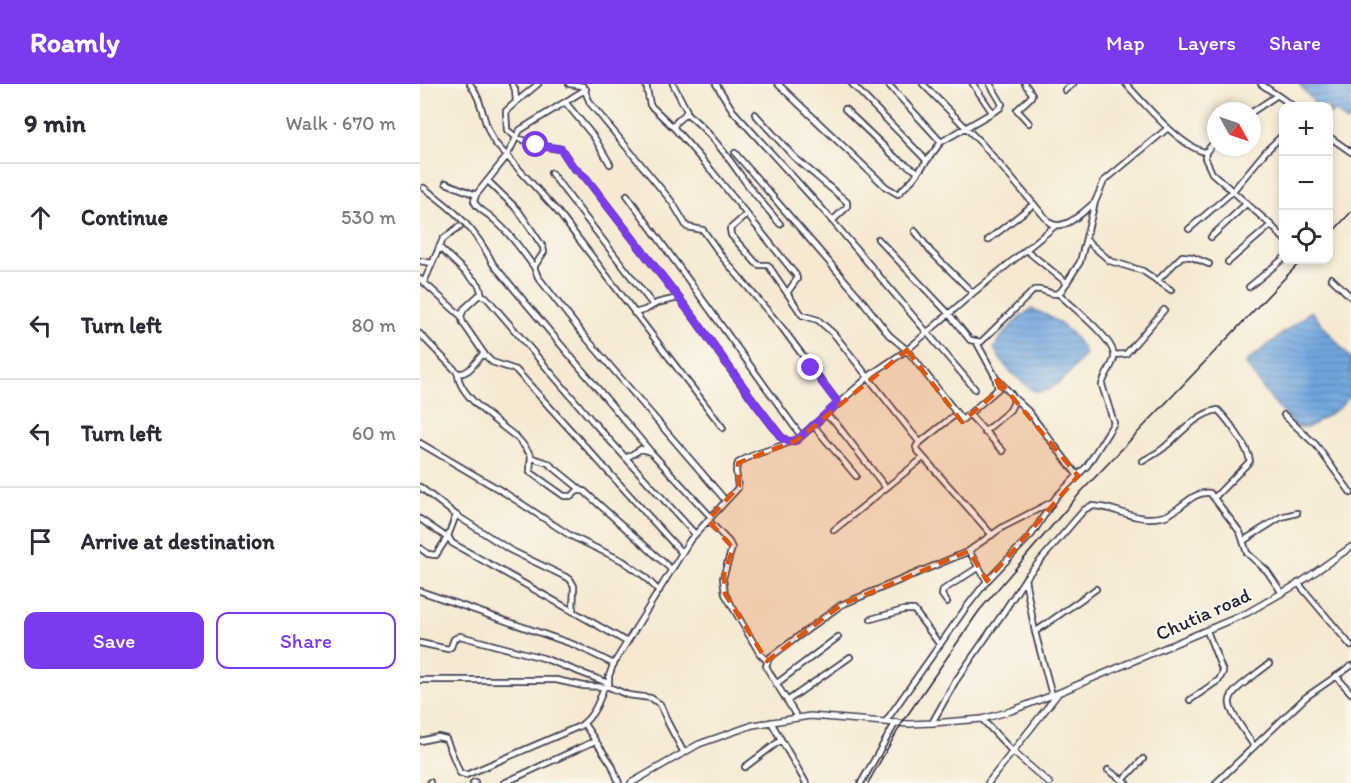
<!DOCTYPE html>
<html lang="en">
<head>
<meta charset="utf-8">
<style>
	body { margin:0; font-family:Itim,sans-serif; background:#f7f7f7; color:#2b2b33 }
	.controls { position:absolute; right:18px; top:18px; display:grid; overflow:hidden; border-radius:12px; box-shadow:0 3px 9px #0003 }
	.controls button { width:54px; height:54px; display:grid; place-items:center; padding:0; border:0; border-bottom:2px solid #e1e1e2; background:#fff; color:#2b2b33; font:30px sans-serif }
	.compass { position:absolute; left:787px; top:18px; width:54px; height:54px; border-radius:50%; background:#fff; box-shadow:0 3px 9px #0003; rotate:130deg }
	.stop { position:absolute; width:18px; height:18px; margin:-14px; border:4px solid #7c3aed; border-radius:50%; background:#fff }
	.stop.end { background:#7c3aed; border-color:#fff; box-shadow:0 2px 6px #0008 }
	.list { margin:0; padding:0; list-style:none }
	h2 { display:flex; justify-content:space-between; align-items:center; height:78px; margin:0; padding:0 24px; font-size:26px }
	h2 small { font-size:20px; font-weight:400; color:#7c7c81 }
	.list li { display:grid; grid-template-columns:39px 1fr auto; gap:18px; align-items:center; box-sizing:border-box; height:108px; padding:0 24px; border-top:2px solid #e1e1e2 }
	.list b { display:block; font-size:22px; white-space:nowrap }
	.list em { font-size:20px; font-style:normal; color:#7c7c81 }
	.actions { display:flex; gap:12px; padding:18px 24px }
	.actions a { flex:1; padding:14px 0; border:2px solid #7c3aed; border-radius:12px; text-align:center; font-size:21px; color:#7c3aed }
	.actions .main { background:#7c3aed; color:#fff }
	.icon { flex:none; width:33px; height:33px; fill:none; stroke:currentColor; stroke-width:2; stroke-linecap:round; stroke-linejoin:round }
	.map { position:relative; flex:none; width:931px; height:699px; overflow:hidden }
	header { display:flex; align-items:center; gap:36px; box-sizing:border-box; height:84px; padding:0 30px; background:#7c3aed; color:#fff }
	header strong { font-size:28px }
	nav { display:flex; gap:33px; margin-inline-start:auto; font-size:21px }
	main { display:flex }
	aside { flex:1; background:#fff }
	.map>svg:first-child { display:block }
	.water { fill:url(#water-rules); stroke:#49648c; stroke-width:1.5 }
	.lines { fill:none; stroke-linecap:round; stroke-linejoin:round }
	.minor-casing { stroke:#424052; stroke-width:8 }
	.tertiary-casing { stroke:#424052; stroke-width:8 }
	.minor { stroke:#fff; stroke-width:4.5 }
	.tertiary { stroke:#fff; stroke-width:5 }
	.rail { stroke:#22223b; stroke-width:1.5 }
	.route { stroke:#7c3aed; stroke-width:8 }
	.marked { fill:#de560e; fill-opacity:0.2; stroke:#de560e; stroke-width:4.5; stroke-dasharray:12 8; stroke-linejoin:round }
	.labels { text-anchor:middle; dominant-baseline:central; stroke-width:4.5; stroke-linejoin:round; paint-order:stroke }
	.street-label { font-size:20px; fill:#22223b; stroke:#fbf7ec }
</style>
</head>
<body>
<header>
<strong>Roamly</strong>
<nav><a>Map</a><a>Layers</a><a>Share</a></nav>
</header>
<main>
<aside>
<h2>9 min<small>Walk · 670 m</small></h2>
<ul class="list">
<li><svg class="icon" aria-label="ahead" viewBox="0 0 24 24"><path d="M12 20V5M6 11l6-6 6 6"/></svg><div><b>Continue</b></div><em>530 m</em></li>
<li><svg class="icon" aria-label="left" viewBox="0 0 24 24"><path d="M17 20v-9H6M10 6l-5 5 5 5"/></svg><div><b>Turn left</b></div><em>80 m</em></li>
<li><svg class="icon" aria-label="left" viewBox="0 0 24 24"><path d="M17 20v-9H6M10 6l-5 5 5 5"/></svg><div><b>Turn left</b></div><em>60 m</em></li>
<li><svg class="icon" aria-label="arrive" viewBox="0 0 24 24"><path d="M6 21V4h12l-3 4 3 4H6"/></svg><div><b>Arrive at destination</b></div></li>
</ul>
<div class="actions"><a class="main">Save</a><a>Share</a></div>
</aside>
<div class="map">
<svg width="931" height="699" viewBox="0 0 931 699">
	<defs>
		<pattern id="water-rules" width="6" height="5" patternUnits="userSpaceOnUse" patternTransform="scale(1.5)"><rect width="6" height="5" fill="#70a6de"/><path d="M0 2.5h6" fill="none" stroke="#5c87b5"/></pattern>
	</defs>
	<rect width="100%" height="100%" fill="#fbf7ec"/>
	<filter id="ink" filterUnits="userSpaceOnUse"><feTurbulence type="fractalNoise" baseFrequency=".0167" numOctaves="2"/><feDisplacementMap in="SourceGraphic" scale="12" xChannelSelector="R" yChannelSelector="G"/><feConvolveMatrix kernelMatrix="1 2 1 2 8 2 1 2 1" color-interpolation-filters="sRGB"/></filter>
	<filter id="wash" filterUnits="userSpaceOnUse"><feTurbulence type="fractalNoise" baseFrequency=".008" numOctaves="4" result="noise"/><feDisplacementMap in="SourceGraphic" scale="24" xChannelSelector="R" yChannelSelector="G"/><feGaussianBlur stdDeviation="1.35" result="paint"/><feColorMatrix in="noise" values="0 0 0 0 0 0 0 0 0 0 0 0 0 0 0 0 0 1.4 0 .05"/><feComposite in="paint" operator="in"/></filter>
	<g filter="url(#wash)">
		<rect width="100%" height="100%" fill="#f5e9d2"/>
		<!-- water -->
		<path class="water" d="M879,0H931V35L926,38L916,27L909,31L908,22H897Z
			M611,225C632,231 657,249 665,270C655,282 633,313 615,307C610,306 604,299 600,296C588,287 580,277 574,264C584,247 595,236 611,225Z
			M891,227L931,275V311L919,324L887,344L875,342L847,310L825,279Z"/>
	</g>
	<g filter="url(#ink)">
		<g class="lines">
			<!-- minor casing -->
			<g class="minor-casing">
				<path id="minor" d="M50,0C64,18 62,40 75,59L138,128L303,344
					M92,0L95,5L96,18L86,27L87,46L96,53L116,61L141,65L153,83L166,94L275,235L312,288L361,353L369,358L377,356L453,289L487,266L553,209L635,142
					M149,0L163,2L170,19L252,118L267,143L283,146L303,174L363,245L418,319
					M226,0L230,21L254,44
					M253,0L267,27C264,34 254,36 254,44L291,86L376,191L377,195L367,209L382,231L398,236L414,250L500,359
					M296,0L313,27L404,127L555,305
					M358,0L466,103L478,110L493,95L521,58L580,24L582,20L570,0
					M432,0L507,77
					M468,0L521,58
					M503,0L562,60L630,139C645,148 664,127 675,118
					M553,0L572,28
					M605,0L612,10L611,13L597,26L609,39
					M706,0C723,18 762,65 786,68
					M841,0L873,22
					M645,6L653,0
					M96,18L118,0
					M145,18L174,53L190,80
					M425,25L476,74L498,88
					M832,28L856,12
					M266,29C292,49 308,74 327,100C338,114 349,127 360,140
					M335,30L374,73L427,118V123L412,137
					M908,52L931,68
					M796,56L786,68L785,74L792,89L851,141L864,155
					M315,69L441,215L469,251L487,266L542,336L578,305L575,292L557,259
					M131,89L233,221
					M68,97L98,126L123,163L124,168L114,183L118,193L161,248L306,417
					M26,99L56,111
					M4,104C35,126 56,146 73,180L231,368
					M207,111L381,352
					M326,131L310,145L311,151L336,179L339,181H348L367,209
					M769,145L812,108L846,67L864,50
					M495,147L511,168L553,209
					M791,153L827,119
					M458,155L529,230L550,256L561,258L614,206C625,203 634,216 642,206L660,178L675,118L684,97L748,44
					M568,156L614,120
					M666,156L690,177L723,187L751,206
					M19,163L59,201L62,211
					M606,166L647,199
					M0,177L12,179
					M808,178L851,141
					M114,183C101,165 88,147 71,133C64,127 57,125 54,117L56,111L87,72L100,46L166,5
					M911,194L931,213
					M0,195L41,232
					M737,197L762,172L772,173L789,180
					M4,198L23,155L40,142
					M829,203L864,174
					M214,229L225,226L237,219L258,214
					M0,250L38,289C49,291 54,279 61,272L65,271L72,278L96,286L262,469
					M65,271L43,239L41,232L44,225L59,211L66,213L174,339L275,450
					M694,271L706,270L744,226
					M38,289C37,311 80,340 96,353C102,358 106,365 111,371L110,388L144,412H152L157,407H164L252,486
					M594,314L608,327L658,392
					M536,330L498,360L496,363L497,366L572,451
					M405,331L415,338L466,404
					M550,331L583,367
					M864,331L896,361L931,409
					M393,341L436,392
					M564,348L590,326L594,318L592,311L577,295
					M0,359L85,409L151,452L203,477L224,492L239,507
					M112,374L128,379L161,406
					M206,374L221,365L231,368L291,433
					M723,377C731,372 740,368 747,361C761,349 778,329 798,326C808,336 828,363 830,377L794,414
					M0,403L36,431L28,452L32,459L207,558
					M36,431L90,466L150,495L154,502L153,527
					M0,435L29,455
					M288,436L309,458L312,464L303,494L305,510L340,570L347,577
					M414,446L503,374
					M823,457L861,433L877,429
					M0,464L8,470L16,471L27,454
					M549,467L567,497
					M605,495L615,548L632,611
					M878,499L931,562
					M0,507L155,561L194,580
					M527,518L522,511L523,506L559,483
					M451,535L484,526H494L520,561
					M615,548L676,505
					M0,559L28,565L31,563L34,555L40,552L123,574L188,599
					M916,592L931,609
					M0,596H136L164,602L187,603
					M356,600L418,553
					M770,616L799,596L803,588L787,547
					M367,617L430,573
					M377,633L348,586L346,582L349,574L421,521L547,468L583,443L632,418
					M562,635L592,667
					M466,637L545,525L567,497L612,450L636,413L667,382L694,339L682,301C684,291 692,284 694,274C697,257 651,222 639,210
					M351,638L386,699
					M512,639L535,598L581,532L607,492L664,426L671,422C697,422 715,440 745,432C760,427 773,406 790,409L820,448L827,469L847,487L862,509
					M164,640L192,681L199,699
					M0,657L18,653L26,655L40,689L46,691L160,642C174,632 179,618 184,603
					M834,662C799,610 800,618 849,580
					M264,669L248,639L240,620L231,614L208,611L189,603V592L193,581L270,456L318,404L316,386L318,379C334,368 352,367 369,358
					M325,683L361,656
					M688,686L707,699
					M703,696L723,675
					M10,698V699
					M53,699L55,698
					M84,699L175,657
					M441,699L476,638
					M796,699L886,613L931,582"/>
			</g>
			<!-- tertiary casing -->
			<g class="tertiary-casing">
				<path id="tertiary" d="M592,667L629,699
					M211,699L279,660L333,641L390,632L489,640L512,639L562,635L591,627L638,609L827,529L881,498L931,463
					M568,699L637,611"/>
			</g>
			<!-- minor -->
			<use href="#minor" class="minor"/>
			<!-- tertiary -->
			<use href="#tertiary" class="tertiary"/>
			<!-- rail -->
			<path class="rail" d="M908,153L931,128
				M448,699L482,639L559,527L661,408L882,176"/>
		</g>
	</g>
	<g class="lines" filter="url(#ink)">
		<!-- route -->
		<path class="route" d="M116,61L141,65L153,83L166,94L275,235L335,319L361,353L369,358L377,356L418,319L391,284"/>
	</g>
	<!-- marked area -->
	<path class="marked" d="M487,266L542,338L580,305L575,292L658,392L567,497L549,467L421,521L347,577L305,510L304,490L313,464L288,436L319,402L318,379L377,356Z"/>
	<g class="labels">
		<!-- street labels -->
		<g class="street-label">
			<text transform="translate(783 530) rotate(-24)">Chutia road</text>
		</g>
	</g>
</svg>
<div class="controls">
<button>+</button>
<button>−</button>
<button><svg class="icon" aria-label="locate" viewBox="0 0 24 24"><circle cx="12" cy="12" r="6"/><path d="M12 2v4M12 18v4M2 12h4M18 12h4"/></svg></button>
</div>
<svg class="compass" viewBox="-18 -18 36 36"><path d="M0-13l5 13h-10z" fill="#e53935"/><path d="M0 13l5-13h-10z" fill="#7c7c81"/></svg>
<div class="stop" style="left:116px;top:61px"></div>
<div class="stop end" style="left:391px;top:284px"></div>
</div>
</main>
</body>
</html>
